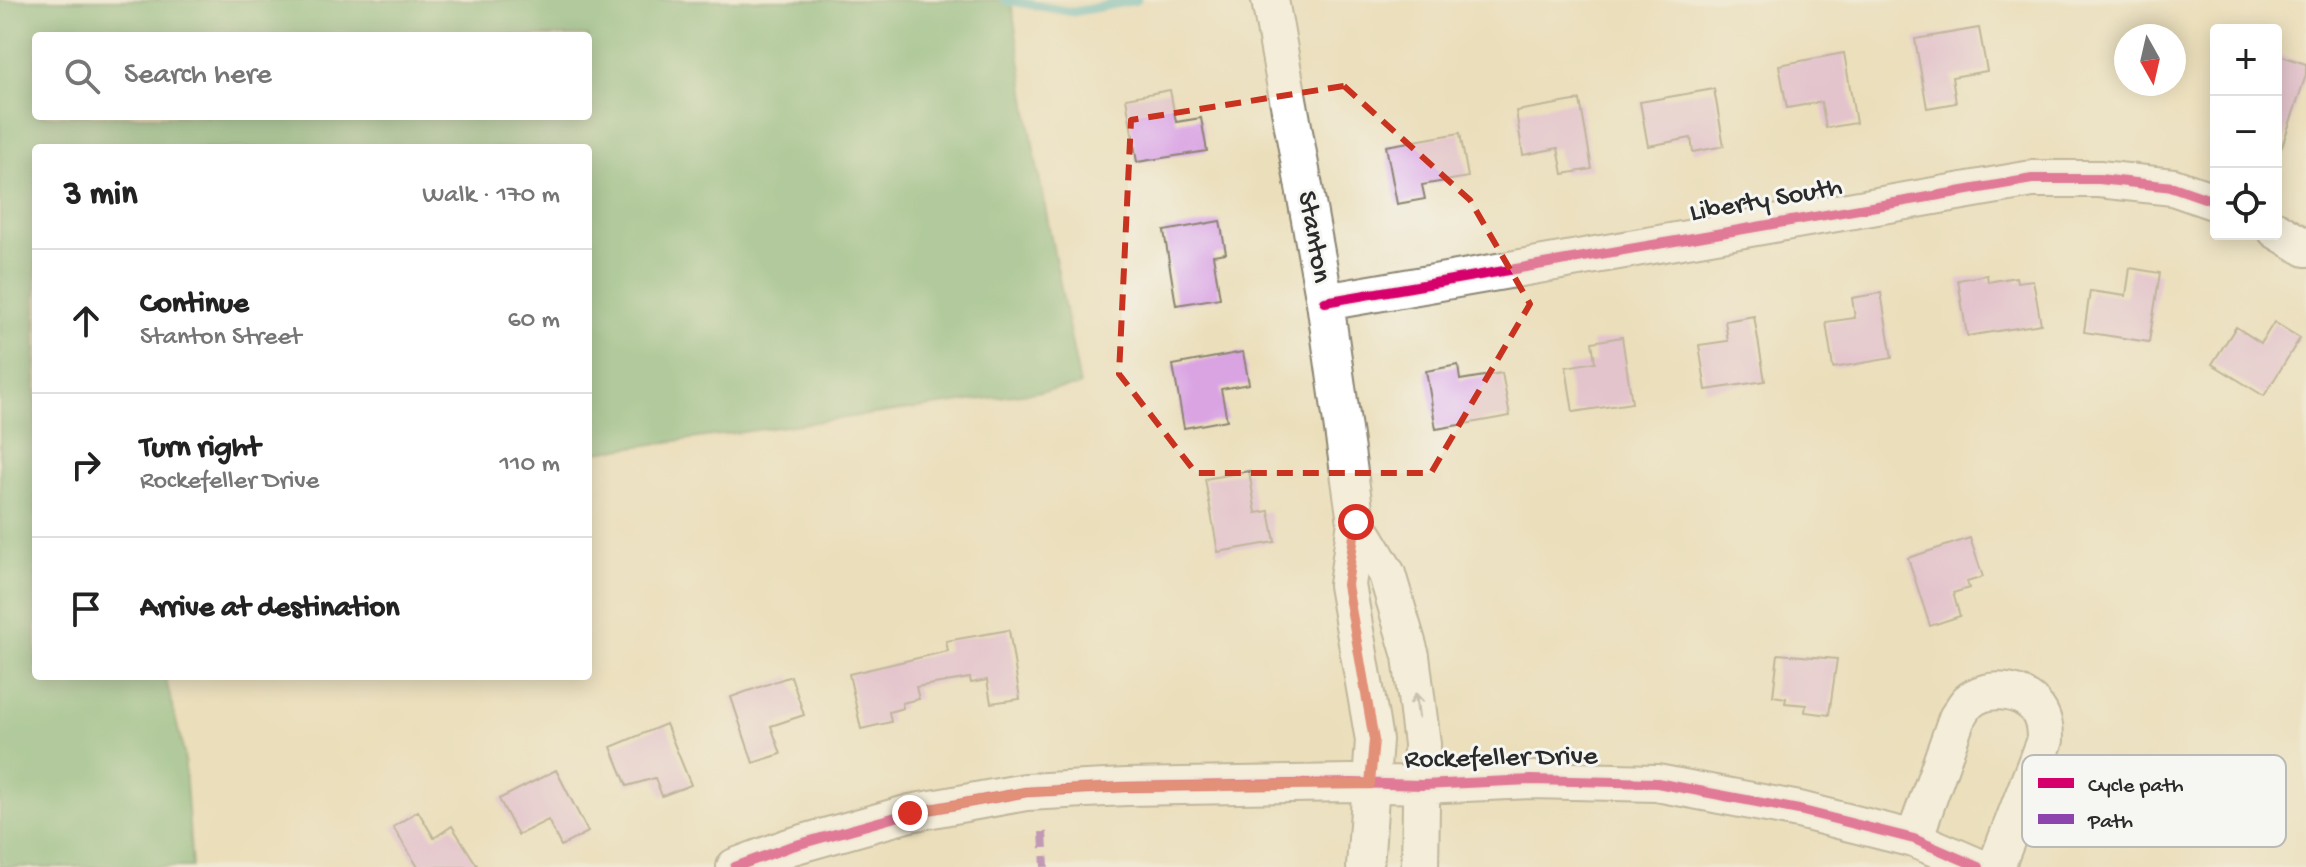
<!DOCTYPE html>
<html lang="en">
<head>
<meta charset="utf-8">
<style>
	body { margin:0; font-family:"Gochi Hand",sans-serif; background:#f6f6f6; color:#222 }
	.controls { position:absolute; right:24px; top:24px; display:grid; overflow:hidden; border-radius:8px; box-shadow:0 4px 20px #0003 }
	.controls button { width:72px; height:72px; display:grid; place-items:center; padding:0; border:0; border-bottom:2px solid #e0e0e0; background:#fff; color:#222; font:40px sans-serif }
	.compass { position:absolute; left:2114px; top:24px; width:72px; height:72px; border-radius:50%; background:#fff; box-shadow:0 4px 20px #0003; rotate:172deg }
	.stop { position:absolute; width:24px; height:24px; margin:-18px; border:6px solid #d93025; border-radius:50%; background:#fff }
	.stop.end { background:#d93025; border-color:#fff; box-shadow:0 2px 8px #0008 }
	.list { margin:0; padding:0; list-style:none }
	h2 { display:flex; justify-content:space-between; align-items:center; height:104px; margin:0; padding:0 32px; font-size:34px }
	h2 small { font-size:26px; font-weight:400; color:#767676 }
	.list li { display:grid; grid-template-columns:52px 1fr auto; gap:24px; align-items:center; box-sizing:border-box; height:144px; padding:0 32px; border-top:2px solid #e0e0e0 }
	.list b { display:block; font-size:30px; white-space:nowrap }
	.list p { margin:0; font-size:26px; white-space:nowrap; color:#767676 }
	.list em { font-size:26px; font-style:normal; color:#767676 }
	.icon { flex:none; width:44px; height:44px; fill:none; stroke:currentColor; stroke-width:2; stroke-linecap:round; stroke-linejoin:round }
	.map { position:relative; flex:none; width:2306px; height:867px; overflow:hidden }
	.search { position:absolute; background:#fff; box-shadow:0 4px 20px #0003; left:32px; top:32px; width:560px; height:88px; display:flex; align-items:center; gap:20px; box-sizing:border-box; padding:0 28px; border-radius:8px; color:#767676; font-size:30px }
	.panel { position:absolute; background:#fff; box-shadow:0 4px 20px #0003; left:32px; top:144px; width:560px; height:536px; border-radius:8px }
	.map>svg:first-child { display:block }
	.forest { fill:#6ab075; stroke:#4a6e50; stroke-width:2; fill-rule:evenodd }
	.lines { fill:none; stroke-linecap:round; stroke-linejoin:round }
	.stream { stroke:#49b6c5; stroke-width:9 }
	.building { fill:#daa4e3 }
	.minor-casing { stroke:#8b8573; stroke-width:40 }
	.minor { stroke:#fff; stroke-width:36 }
	.quiet { stroke:#8e44ad; stroke-width:8; stroke-dasharray:16 8; stroke-linecap:butt }
	.cycleway-casing { stroke:#f6f6f2; stroke-width:15 }
	.cycleway { stroke:#d6006c; stroke-width:10 }
	.oneway { stroke:#a0a0a0 }
	.route { stroke:#d93025; stroke-width:10 }
	.marked { fill:none; stroke:#c8321e; stroke-width:6; stroke-dasharray:16 10; stroke-linejoin:round }
	.labels { text-anchor:middle; dominant-baseline:central; stroke-width:6; stroke-linejoin:round; paint-order:stroke }
	.street-label { font-size:28px; fill:#2b2b2b; stroke:#f6f6f2 }
	.key { fill:#f6f6f2; stroke:#b9b9b6; stroke-width:2 }
	.key-label { font-size:22px; fill:#2b2b2b }
</style>
</head>
<body>
<div class="map">
<svg width="2306" height="867" viewBox="0 0 2306 867">
	<rect width="100%" height="100%" fill="#f6f6f2"/>
	<filter id="ink" filterUnits="userSpaceOnUse"><feTurbulence type="fractalNoise" baseFrequency=".0125" numOctaves="2"/><feDisplacementMap in="SourceGraphic" scale="16" xChannelSelector="R" yChannelSelector="G"/><feConvolveMatrix kernelMatrix="1 2 1 2 8 2 1 2 1" color-interpolation-filters="sRGB"/></filter>
	<filter id="wash" filterUnits="userSpaceOnUse"><feTurbulence type="fractalNoise" baseFrequency=".006" numOctaves="4" result="noise"/><feDisplacementMap in="SourceGraphic" scale="32" xChannelSelector="R" yChannelSelector="G"/><feGaussianBlur stdDeviation="1.8" result="paint"/><feColorMatrix in="noise" values="0 0 0 0 0 0 0 0 0 0 0 0 0 0 0 0 0 1.4 0 .05"/><feComposite in="paint" operator="in"/></filter>
	<g filter="url(#wash)">
		<rect width="100%" height="100%" fill="#ebdfbb"/>
		<!-- forest -->
		<path class="forest" d="M0,0H1011L1034,150L1080,386L588,453V148H36V676H165L184,753L192,867H0ZM36,36H588V116H36Z"/>
		<g class="lines">
			<!-- stream -->
			<path class="stream" d="M1005,0L1073,12L1137,0"/>
		</g>
		<g id="blocks">
			<!-- building -->
			<path class="building" d="M1979,28L1987,71L1952,77L1956,103L1927,108L1915,39Z
				M1844,53L1856,123L1826,128L1821,102L1787,108L1779,65Z
				M2276,54L2306,64V75L2280,152L2276,151Z
				M1714,89L1724,146L1693,152L1691,138L1648,146L1640,102Z
				M1170,90L1176,122L1201,118L1207,151L1137,162L1126,98Z
				M1580,100L1592,169L1563,174L1558,148L1523,155L1516,111Z
				M1460,133L1468,177L1422,185L1425,199L1397,204L1386,146Z
				M1220,221L1226,253L1213,255L1220,298L1176,305L1164,231Z
				M2130,268L2160,273L2149,342L2084,332L2090,291L2126,296Z
				M1987,275L1988,282L2016,277L2017,282L2033,280L2041,324L1967,336L1958,280Z
				M1881,293L1892,358L1833,368L1826,322L1855,318L1852,298Z
				M1754,316L1765,381L1706,390L1699,345L1728,341L1725,321Z
				M2274,322L2300,338L2264,396L2212,364L2236,327L2261,343Z
				M1622,337L1632,403L1573,412L1566,367L1595,362L1592,342Z
				M1243,352L1249,384L1221,389L1227,420L1184,428L1173,365Z
				M1458,365L1460,380L1502,373L1510,416L1436,429L1426,371Z
				M1249,471L1256,513L1269,511L1275,542L1218,552L1205,479Z
				M1970,538L1983,577L1967,582L1969,588L1953,593L1960,616L1930,626L1908,558Z
				M1009,630L1020,699L991,703L987,680L971,683L970,678L916,687L919,699L902,703L903,708L889,712L891,722L861,729L849,674L948,651L946,641Z
				M1778,654L1837,659L1829,715L1805,712L1806,705L1785,703L1786,698L1773,696Z
				M791,676L804,715L771,726L781,754L753,763L731,697Z
				M666,724L691,785L662,796L655,778L627,786L611,747Z
				M556,770L588,832L561,846L548,820L518,835L499,799Z
				M418,811L434,838L452,826L478,867H418L393,827Z"/>
		</g>
	</g>
	<g filter="url(#ink)">
		<use href="#blocks" fill-opacity="0" stroke="#8b8573" stroke-width="2"/>
		<g class="lines">
			<!-- minor casing -->
			<g class="minor-casing">
				<path id="minor" d="M1270,0L1325,302L1356,522L1347,585L1374,740L1365,867
					M2276,230L2306,248
					M1325,302L2032,179H2099L2173,187L2216,202
					M1356,522L1387,574L1411,656L1422,744L1420,867
					M1914,839L1957,718C1961,713 1964,706 1968,702C1987,685 2023,689 2037,709C2044,719 2045,728 2045,740L1996,867
					M735,867L789,847L910,813L1026,792L1126,787L1351,783L1422,785L1531,780L1657,783L1799,810L1914,839L1979,867"/>
			</g>
			<!-- minor -->
			<use href="#minor" class="minor"/>
			<!-- quiet -->
			<path class="quiet" d="M1043,832L1045,867"/>
			<!-- cycleway casing -->
			<g class="cycleway-casing">
				<path id="cycleway" d="M1325,302L2032,179H2099L2173,187L2216,202
					M735,867L789,847L910,813L1026,792L1126,787L1351,783L1422,785L1531,780L1657,783L1799,810L1914,839L1979,867"/>
			</g>
			<!-- cycleway -->
			<use href="#cycleway" class="cycleway"/>
		</g>
		<!-- one-way arrows -->
		<defs><path id="oneway-shaft" d="M-6 0H5M1.5-3L5.5 0L1.5 3" fill="none" stroke-width="1.6" stroke-linecap="round" stroke-linejoin="round" transform="scale(2)"/></defs>
		<use class="oneway" href="#oneway-shaft" transform="translate(1417 705) rotate(-97)"/>
	</g>
	<g class="lines" filter="url(#ink)">
		<!-- route -->
		<path class="route" d="M910,813L1026,792L1126,787L1370,784L1374,740L1347,585L1356,522"/>
	</g>
	<!-- marked area -->
	<path d="M0 0H2306V867H0ZM1344,86L1470,200L1530,304L1431,473H1196L1119,374L1131,120Z" fill="#ebdfbb" fill-opacity=".55" fill-rule="evenodd"/>
	<path class="marked" d="M1344,86L1470,200L1530,304L1431,473H1196L1119,374L1131,120Z"/>
	<g class="labels">
		<!-- street labels -->
		<g class="street-label">
			<text transform="translate(1766 201) rotate(-10)">Liberty South</text>
			<text transform="translate(1313 237) rotate(80)">Stanton</text>
			<text transform="translate(1501 759) rotate(-1)">Rockefeller Drive</text>
		</g>
	</g>
	<!-- legend -->
	<rect x="2022" y="755" width="264" height="92" rx="12" class="key"/>
	<rect x="2038" y="778" width="36" height="10" fill="#d6006c"/>
	<rect x="2038" y="814" width="36" height="10" fill="#8e44ad"/>
	<g class="key-label">
		<text x="2088" y="791">Cycle path</text>
		<text x="2088" y="827">Path</text>
	</g>
</svg>
<div class="controls">
<button>+</button>
<button>−</button>
<button><svg class="icon" aria-label="locate" viewBox="0 0 24 24"><circle cx="12" cy="12" r="6"/><path d="M12 2v4M12 18v4M2 12h4M18 12h4"/></svg></button>
</div>
<svg class="compass" viewBox="-18 -18 36 36"><path d="M0-13l5 13h-10z" fill="#e53935"/><path d="M0 13l5-13h-10z" fill="#767676"/></svg>
<div class="stop" style="left:1356px;top:522px"></div>
<div class="stop end" style="left:910px;top:813px"></div>
<div class="search"><svg class="icon" aria-label="search" viewBox="0 0 24 24"><circle cx="10" cy="10" r="6"/><path d="M15 15l6 6"/></svg>Search here</div>
<section class="panel">
<h2>3 min<small>Walk · 170 m</small></h2>
<ul class="list">
<li><svg class="icon" aria-label="ahead" viewBox="0 0 24 24"><path d="M12 20V5M6 11l6-6 6 6"/></svg><div><b>Continue</b><p>Stanton Street</p></div><em>60 m</em></li>
<li><svg class="icon" aria-label="right" viewBox="0 0 24 24"><path d="M7 20v-9h11M14 6l5 5-5 5"/></svg><div><b>Turn right</b><p>Rockefeller Drive</p></div><em>110 m</em></li>
<li><svg class="icon" aria-label="arrive" viewBox="0 0 24 24"><path d="M6 21V4h12l-3 4 3 4H6"/></svg><div><b>Arrive at destination</b></div></li>
</ul>
</section>
</div>
</body>
</html>
